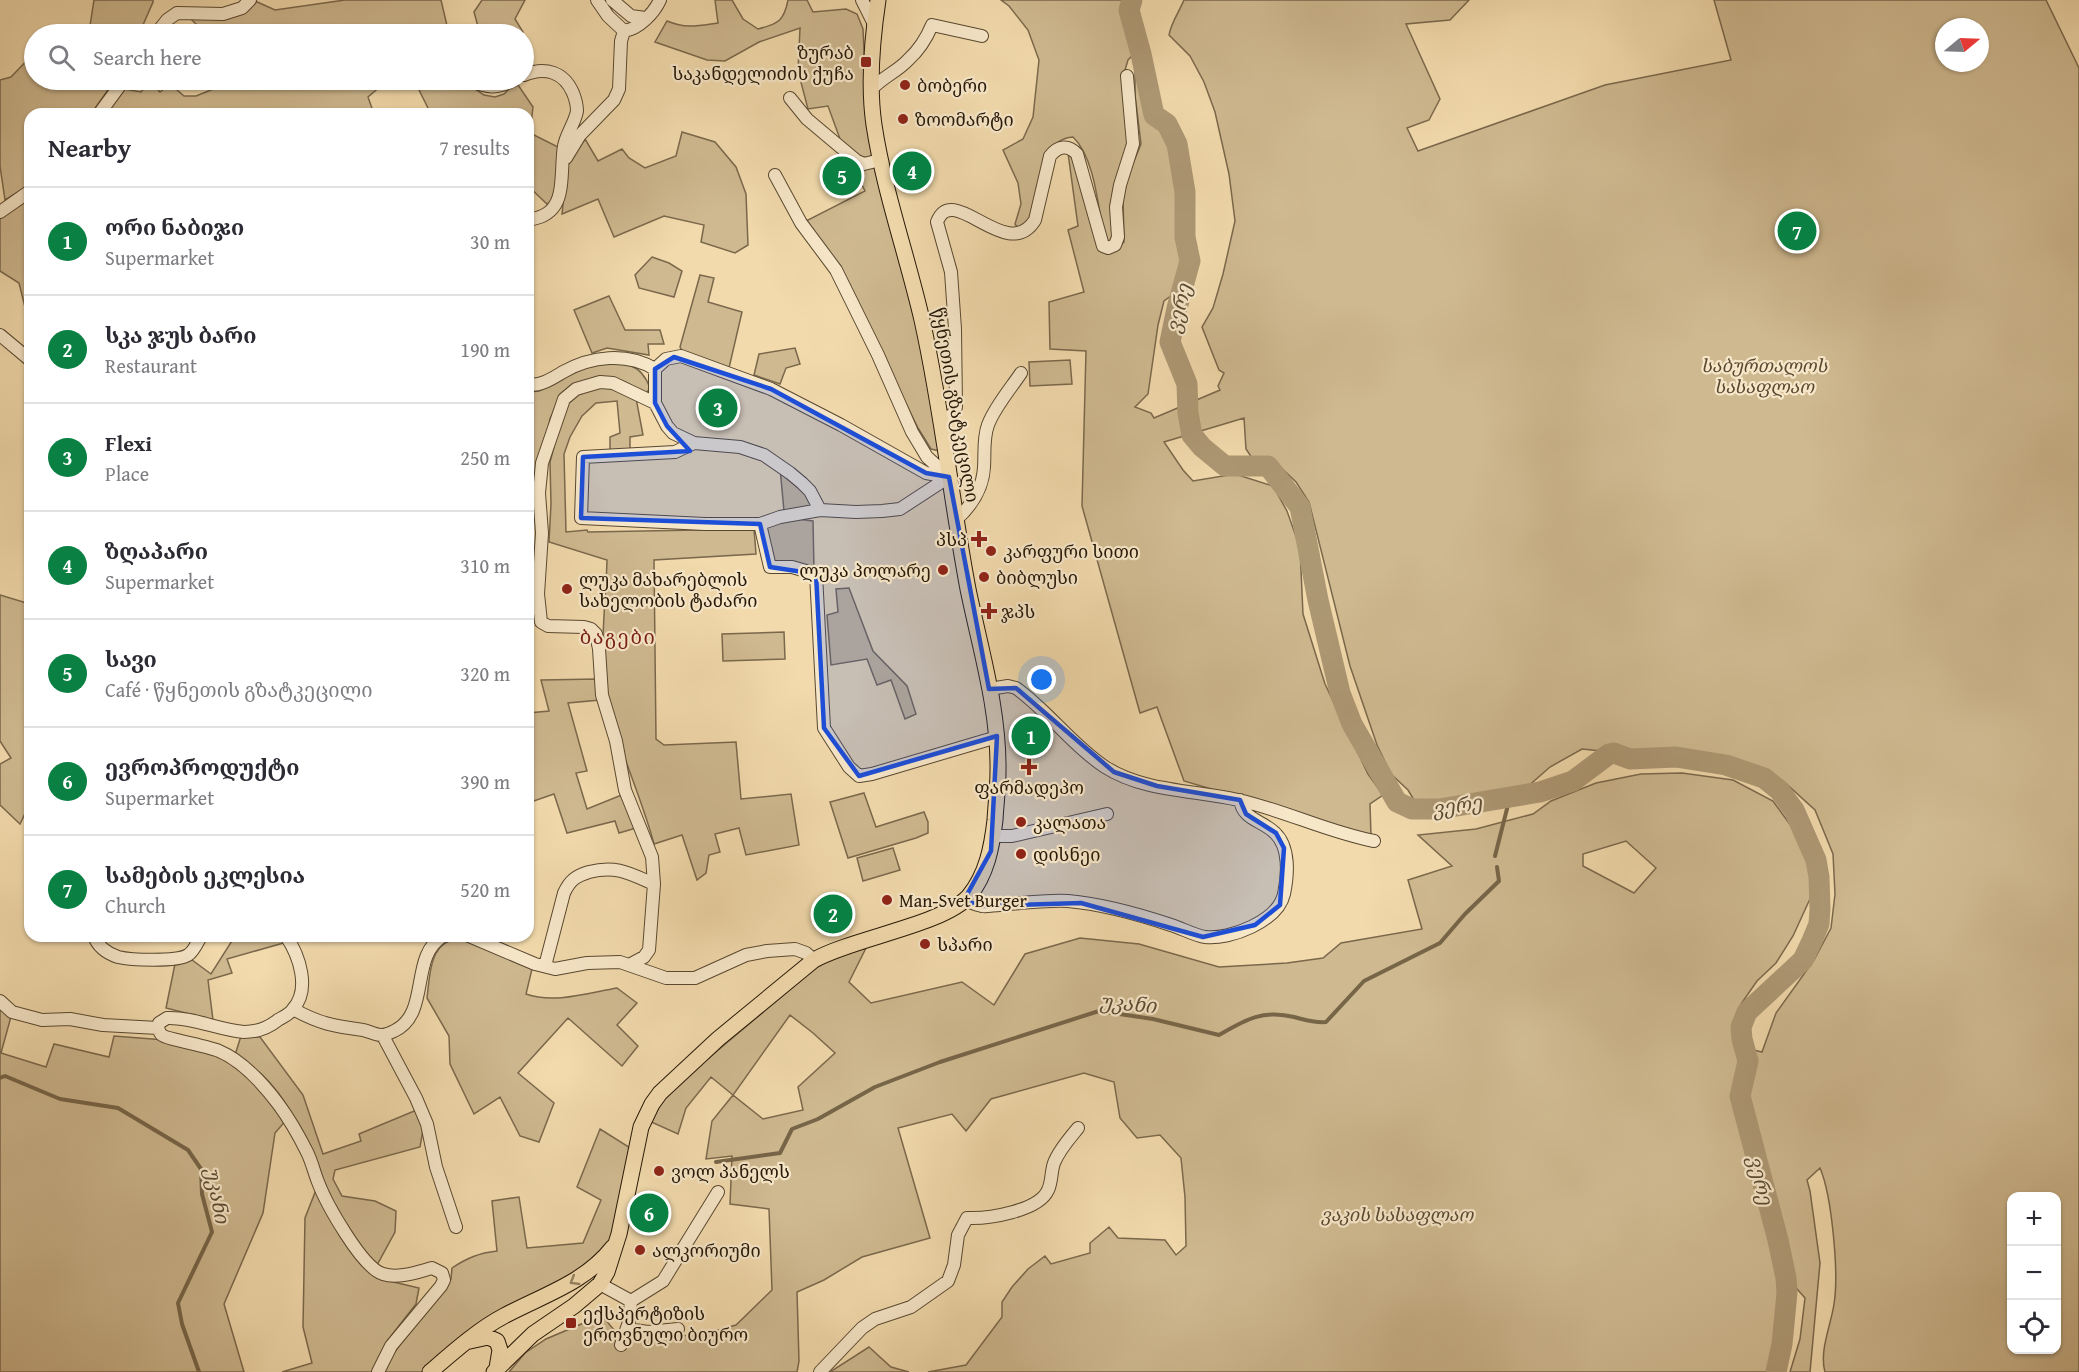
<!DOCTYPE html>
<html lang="en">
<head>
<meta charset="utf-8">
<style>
	body { margin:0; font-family:"Gentium Book Plus","Noto Serif Georgian",serif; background:#f7f7f7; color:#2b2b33 }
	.controls { position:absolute; right:18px; bottom:18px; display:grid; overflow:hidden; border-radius:12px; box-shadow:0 2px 4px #0004 }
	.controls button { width:54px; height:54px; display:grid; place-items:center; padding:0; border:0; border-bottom:2px solid #e1e1e2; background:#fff; color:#2b2b33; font:30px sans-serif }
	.compass { position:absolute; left:1935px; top:18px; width:54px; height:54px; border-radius:50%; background:#fff; box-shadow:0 2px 4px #0004; rotate:71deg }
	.you { position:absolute; left:1042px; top:680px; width:21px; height:21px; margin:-15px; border:4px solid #fff; border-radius:50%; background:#1a73e8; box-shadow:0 0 0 9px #1a73e833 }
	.badge { display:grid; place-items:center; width:39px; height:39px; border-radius:50%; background:#0b8043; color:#fff; font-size:20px; font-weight:700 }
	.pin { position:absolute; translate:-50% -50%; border:3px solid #fff; box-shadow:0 2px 6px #0006 }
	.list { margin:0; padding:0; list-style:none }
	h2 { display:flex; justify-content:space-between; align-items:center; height:78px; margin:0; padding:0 24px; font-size:26px }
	h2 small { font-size:20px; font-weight:400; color:#7c7c81 }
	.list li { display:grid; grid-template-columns:39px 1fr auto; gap:18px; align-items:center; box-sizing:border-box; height:108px; padding:0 24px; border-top:2px solid #e1e1e2 }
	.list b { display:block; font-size:22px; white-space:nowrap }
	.list p { margin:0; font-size:20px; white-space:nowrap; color:#7c7c81 }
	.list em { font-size:20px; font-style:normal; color:#7c7c81 }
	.icon { flex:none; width:33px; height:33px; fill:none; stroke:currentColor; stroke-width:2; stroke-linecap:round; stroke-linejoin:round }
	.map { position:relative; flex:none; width:2079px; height:1372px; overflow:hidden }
	.search { position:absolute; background:#fff; box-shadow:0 2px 4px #0004; left:24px; top:24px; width:510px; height:66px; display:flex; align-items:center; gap:15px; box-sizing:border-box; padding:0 21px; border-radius:33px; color:#7c7c81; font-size:22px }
	.panel { position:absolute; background:#fff; box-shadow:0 2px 4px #0004; left:24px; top:108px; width:510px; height:834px; border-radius:18px }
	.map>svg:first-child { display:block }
	.green { fill:#cfb990; stroke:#7a684c; stroke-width:1.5; fill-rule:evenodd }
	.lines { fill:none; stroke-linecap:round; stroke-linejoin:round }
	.stream { stroke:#776548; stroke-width:4 }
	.river { stroke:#ad9874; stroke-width:21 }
	.minor-casing { stroke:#594830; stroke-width:14 }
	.major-casing { stroke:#261807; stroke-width:17 }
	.minor { stroke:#f7e7c9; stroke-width:12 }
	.major { stroke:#f2daac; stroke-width:15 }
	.oneway { stroke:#968362 }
	.marked { fill:#1d4ed8; fill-opacity:0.2; stroke:#1d4ed8; stroke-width:4.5; stroke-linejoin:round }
	.poi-dot { fill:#8f2418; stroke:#f7e7c9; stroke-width:2 }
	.labels { text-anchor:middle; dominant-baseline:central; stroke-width:4.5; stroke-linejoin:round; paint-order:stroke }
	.poi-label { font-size:18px; fill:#261807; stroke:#f7e7c9; text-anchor:start }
	.park-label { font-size:18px; font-style:italic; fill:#594830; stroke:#f7e7c9 }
	.street-label { font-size:18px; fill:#261807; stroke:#f7e7c9 }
	.water-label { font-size:20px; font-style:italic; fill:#5c4b33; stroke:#f7e7c9 }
	.neighbourhood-label { font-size:20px; letter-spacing:1.5px; fill:#7a1f14; stroke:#f7e7c9 }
</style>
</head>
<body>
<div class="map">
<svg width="2079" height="1372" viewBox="0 0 2079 1372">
	<rect width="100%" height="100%" fill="#f2daac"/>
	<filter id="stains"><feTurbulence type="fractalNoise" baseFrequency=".00333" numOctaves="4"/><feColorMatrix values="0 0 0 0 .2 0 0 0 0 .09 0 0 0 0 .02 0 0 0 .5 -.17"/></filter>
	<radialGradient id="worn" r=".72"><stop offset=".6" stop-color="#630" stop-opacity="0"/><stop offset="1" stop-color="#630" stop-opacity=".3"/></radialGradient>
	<!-- green -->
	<path class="green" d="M94,0H153V2L139,34H82L89,32Z
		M345,0H441L449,34H206L190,18C221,19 231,25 255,1L275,10Z
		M482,0H525L515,19L523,32L517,34H480L474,12Z
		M715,0H732L743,19L758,29C778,24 784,21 788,0H807L813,12L846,9L857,14L863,29L867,117L919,336L940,451L931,449L918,428L885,361L806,221L865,191L844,150L828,106L808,109L798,71L800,28L759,42L725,61L707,60L655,42L667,21C687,29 697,26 718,23Z
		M1001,0H1124V10L1135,53L1128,60L1125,70L1130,145L1115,240L1108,243L1104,237C1098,207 1095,158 1073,137C1061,138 1055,143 1049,152L1031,220L1018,228L1015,224L1021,204L1018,183L1003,150L1023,139L1033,117L1039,60L1028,30L1009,6Z
		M1184,0H1469L1450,20L1406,24L1440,99L1429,120L1407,128L1418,151L1605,85L1731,60L1714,0H2046L2079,68V1372H1825C1819,1351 1831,1325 1834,1304C1839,1274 1832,1196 1820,1168L1807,1180L1810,1191L1820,1263L1810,1372H1790L1800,1339L1805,1298L1775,1264L1780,1289L1775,1340L1767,1372H928L966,1365L1002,1317V1302L1012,1287L1028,1269L1045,1256L1051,1264L1090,1253V1243L1109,1227L1118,1238L1165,1240L1176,1255L1186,1246L1185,1197L1181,1158L1160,1135L1137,1138L1120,1118L1114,1082L1084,1073L991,1099L966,1131L952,1114L898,1128L930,1238L862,1257L824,1280L797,1292L799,1361L797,1372H509L525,1353L546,1339L586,1322L598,1311L627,1345L632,1338L642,1334L697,1336L736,1325L772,1290L769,1209L730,1204L732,1156L706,1159L712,1121L733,1095L711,1077L686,1108L678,1134L649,1121L672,1089L820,964L832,958L866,948L849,982L871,1003L962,982L994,1005L1025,954L1080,938L1139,944L1219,967L1287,963L1323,958L1341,943L1422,929L1408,880L1452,866L1418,835L1476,829L1533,814L1551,801L1596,783L1641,774L1682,773L1733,780L1773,801L1805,845L1815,888L1793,936L1776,963L1757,981L1741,1004V1024L1745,1048L1762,1052L1776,1013L1814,960L1831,928L1835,894L1833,854L1815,810L1783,781L1718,761L1679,755L1631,754L1582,749L1550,767L1518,795L1438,808L1417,805L1408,790L1391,774L1377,745L1350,666L1309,502L1296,482L1273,460L1252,458L1246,449L1244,418L1164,442L1183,470L1193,481L1235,474L1273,486L1287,511L1300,548L1303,614L1325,684L1368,774L1383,795L1370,804L1371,836L1184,781L1157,707L1140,713L1082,506L1086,351L1050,349L1049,302L1084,292L1068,230L1078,226L1068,153L1072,152L1107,251H1115L1124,242L1123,197L1130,171L1141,144L1135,95V66L1139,63L1151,119L1169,138L1178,167L1179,186L1176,236L1185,263L1179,290L1164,301L1158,325L1148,394L1135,407L1151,413L1154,418L1220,390L1218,386L1224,373L1219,370L1202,327L1213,308L1223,274L1235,221L1229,174L1215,112L1204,82L1190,56L1169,35C1171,23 1179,12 1184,0ZM1944,27H1980V63H1944ZM1626,841L1656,868L1634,893L1583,866V854ZM790,1015L813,1033L835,1053L798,1087L803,1110L763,1119L733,1095ZM2012,1196H2056V1350H2012Z
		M34,53V80H115L91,114H30V185L5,200L0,166V80L11,77Z
		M236,80H388L368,97L374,114H106L124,89L141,92L150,81L160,92L170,84L184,96H196Z
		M414,80H462L484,95L495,97L504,94L516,82L533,107L530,133L558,147L561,157L553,201L547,204L528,186V114H435L429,110Z
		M682,132L715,142L736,167L746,194L748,245L735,253L701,242L704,225L664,216L614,237L598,199L562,214L567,165L585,139L598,161L622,149L629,158L645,168L676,156Z
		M30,195V314L27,315L19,283L0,271V215Z
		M652,257L669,263L682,271L674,297L639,288L635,275Z
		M700,275L714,278L708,302L742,312L729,368L683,353L680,347Z
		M609,296L625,330H660L664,344H648L649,355L607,348L592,353L574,310Z
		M795,348L800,364L786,368L780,384L754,375L759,354Z
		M1070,360L1072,384L1030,386L1029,362Z
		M592,364C619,364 639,358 650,388L647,392L641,393C612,365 592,383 560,396L550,419L541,471L528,473V392L539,391Z
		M602,385L636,398L643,435L630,437V455L610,454V437L620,433L617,401L596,403L582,416L570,437L564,454L566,532L587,530L588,532L754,529L756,554L654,560L656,739L664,745L736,742L741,799L791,794L799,845L746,855L739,828L715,834L720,852L709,855L706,873L697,880L682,835L654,844C641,795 618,749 607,699C598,658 606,603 607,560L549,542L551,504L550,462L564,409L573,397Z
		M780,468L810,497L812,515L784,511Z
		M782,517L813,521L814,570L780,563L770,558L767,549V526Z
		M849,588L873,651L907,686L916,714L905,719L891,680L877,685L867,659L831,665L827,615L838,612L836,589Z
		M0,595L30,604V803L20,824L0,805V764L11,758L0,741Z
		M784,632L785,659L723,661L722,634Z
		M597,679L600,700L568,703L587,771L576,773L587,809L624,794L636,828L619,833L615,821L567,833L554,794L528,803V713L549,711L541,680Z
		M864,793L876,827L924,812L928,822V833L916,838L848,858L830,802Z
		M893,848L900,870L863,881L857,858Z
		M235,936H284L287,942L227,959L232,973L208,980L213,1020L166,1008L176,959L188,957L211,974Z
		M457,939L478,943L532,969L526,994C554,1004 588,993 617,988L637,1003L617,1025L638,1046L622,1066L568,1018L518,1073L554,1103L539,1142L520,1136L500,1097L474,1114L450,1064L449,1036L427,998C430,975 429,943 457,939Z
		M0,1005L12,1013L1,1053L46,1067L54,1044L109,1057L114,1036L165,1040L222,1057L243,1070L287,1119L275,1133L263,1213L224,1304L244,1372H0Z
		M241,1036L260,1037L303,1095L323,1154L361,1141L359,1134L419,1109L424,1124L420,1147L335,1170L333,1179L342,1196L375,1201L396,1211L395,1232L377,1265C358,1249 342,1225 330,1203C324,1192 321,1180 316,1168C298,1122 280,1080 235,1055Z
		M600,1129L632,1149L611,1238L591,1266L425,1372H384L386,1363L451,1279L452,1268C467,1258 479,1253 497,1251L492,1201L519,1197L527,1248L583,1243L601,1200L577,1187Z
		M316,1190L352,1251L377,1278L419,1288L416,1304L388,1340L375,1372H282L312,1363L303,1327L305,1218Z
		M869,1347L891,1367L909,1372H830Z"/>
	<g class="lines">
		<!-- stream -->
		<path class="stream" d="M1495,856L1510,797
			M0,1078L5,1076L60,1099L118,1108L188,1150L201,1169L202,1194L212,1232L178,1303L182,1324L199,1372
			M716,1162L780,1153L792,1129L818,1119L875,1087L940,1062L1099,1011L1153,1019L1219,1035C1245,1020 1263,1009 1294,1017C1306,1020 1313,1023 1326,1022L1364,981L1440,943L1465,914L1499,881L1497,867"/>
		<!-- river -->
		<path class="river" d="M1132,0L1129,10L1141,54L1154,115L1167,124L1177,144L1185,192V237L1190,261L1177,308L1170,342L1187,384L1188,413L1192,435L1202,447L1225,466H1268L1300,507L1318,600L1340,693L1352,724L1397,802L1412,809H1439L1540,792L1573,781L1609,754L1614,753L1630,759L1676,757L1726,765L1764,778L1779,790L1794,810L1816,860L1819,877L1820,909L1819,924L1812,941L1803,960L1747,1012L1741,1027L1742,1039L1748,1061L1740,1096L1778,1240L1786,1278L1787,1293L1782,1344L1776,1372"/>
		<!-- minor casing -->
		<g class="minor-casing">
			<path id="minor" d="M597,0L608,16L624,31
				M612,0L631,16L645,18
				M862,0L874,24
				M624,31C639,29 654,13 660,0
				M156,34L167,20L177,13L223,14L242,8L250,0
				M524,75C545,66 564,72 573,93C575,98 577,106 577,111C575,123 566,134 564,146C561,162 564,192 555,205C549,215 539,218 528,220
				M467,80C487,87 494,90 514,80
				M871,90C882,77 897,72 908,60C918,51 927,37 932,25L982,36
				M790,98L807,119L857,161L864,164L880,160
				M99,114L124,80
				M566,158L580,135L614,100L619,89L621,41L624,31
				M775,175L801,223L836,270L878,355L912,432L927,457L948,476
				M0,212L30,191
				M0,335L30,360
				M528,385C541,386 553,378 563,372C591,356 627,352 655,369
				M655,403V369L666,359L681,356L771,389L841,425L926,473L949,477
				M941,422L953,414L956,407L955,329L951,272L937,222C953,180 1007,265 1035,220L1050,156C1058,146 1068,144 1077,154L1103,246L1108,248L1115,245L1118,237L1116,207L1120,185L1133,144L1127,76
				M694,443L675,452L583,457L581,518L705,524H760L780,517L820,510L856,512L882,511L900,509L949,477
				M957,519C972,505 983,489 984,467C985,453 983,438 988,425C994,408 1011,388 1021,373
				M760,524L770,567H792L816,574L824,728L849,767L859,776L872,774L997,737
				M989,689L1008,686L1016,688C1048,711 1072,745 1105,767C1144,792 1195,790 1238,800C1284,810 1327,832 1374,841
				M993,836H1012L1107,814
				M964,900C970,902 976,905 982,906C987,907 994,905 1000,905C1022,903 1046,900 1068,901C1102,904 1138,914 1171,925C1181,928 1196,936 1205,937C1230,940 1278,921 1284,894C1288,875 1290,847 1275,833C1262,820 1243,820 1240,800
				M94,936C98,947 106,953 118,957C130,960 177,962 188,955C194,951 197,943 201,936
				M469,936L535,964L555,969L587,963L620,962L666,978H695L746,955L767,951L795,949L806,953L814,960
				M631,964L644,957L649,950L654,884L652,857L625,790L616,741L602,695L599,649L596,634L591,629L584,627L548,626L541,622L538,594L542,533L539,493L542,463L564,399L576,389L600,382L613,383L655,403L667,426L673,433L694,443L740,447L764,455L790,473L802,483L810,491L820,510
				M545,966L564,893C570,880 576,876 589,872C616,865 629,873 654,884
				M0,1001L12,1012L42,1020L70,1019L103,1025L158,1028
				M293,1009C320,1024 334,1026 363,1030C369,1031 375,1035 381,1035C385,1035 390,1033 394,1031C431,1014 409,956 443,936
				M158,1028C159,1030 160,1034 162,1035C166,1039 208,1046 219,1051C243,1061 264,1085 279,1105C290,1120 299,1136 307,1152C312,1162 314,1172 318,1182C326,1203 362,1268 383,1274C398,1279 417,1272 432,1268L442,1273L444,1280L441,1286L391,1346L378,1372
				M158,1028L159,1023L167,1018C193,1017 219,1030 244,1032C257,1032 268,1028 278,1020C283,1017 290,1014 293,1009C311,989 299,955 286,936
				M383,1036L416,1098L427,1124L436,1167L456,1227
				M600,1284L631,1301L629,1322L621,1345
				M631,1301L663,1281L718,1192
				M627,1329L648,1332L678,1329
				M820,1372L862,1328L875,1319L911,1307L948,1281L954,1265L958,1235L967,1218C988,1219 1039,1211 1048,1190C1052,1182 1051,1171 1054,1163C1059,1150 1069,1139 1078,1128"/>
		</g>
		<!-- major casing -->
		<g class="major-casing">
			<path id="major" d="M470,1341L488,1337L497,1341L500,1350L497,1368
				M430,1372C452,1353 479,1329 504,1316C543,1295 585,1283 613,1247
				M494,1372L533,1334L574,1306L600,1284L607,1272L619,1234L641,1127L652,1104L660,1093L718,1039L814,960C853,938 943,925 969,896C987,874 992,846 995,820C996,803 998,787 998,771C999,709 980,648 968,589C951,499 942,409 922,320C907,255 884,191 874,125C868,84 872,40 878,0"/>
		</g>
		<!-- minor -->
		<use href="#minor" class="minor"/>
		<!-- major -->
		<use href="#major" class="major"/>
	</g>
	<!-- one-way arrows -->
	<defs><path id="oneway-chevron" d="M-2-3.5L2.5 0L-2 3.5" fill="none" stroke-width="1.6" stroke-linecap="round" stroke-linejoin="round" transform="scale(1.5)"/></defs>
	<use class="oneway" href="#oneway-chevron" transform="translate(574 1281) rotate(149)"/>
	<!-- marked area -->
	<path class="marked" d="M674,357L771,389L926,473L949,477L989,689L1016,688L1114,772L1157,786L1240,800L1246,814L1276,833L1284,848L1280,905L1255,925L1203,937L1081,903L981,906L964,900L991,851L997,736L859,776L824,728L816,574L770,567L760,524L581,518L583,457L690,451L667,426L655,403V369Z"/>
	<!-- markers -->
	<g class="poi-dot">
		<rect x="860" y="56" width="12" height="12" rx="3"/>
		<circle cx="905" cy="85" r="6"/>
		<circle cx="903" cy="119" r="6"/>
		<path d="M976 530h6v6h6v6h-6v6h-6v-6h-6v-6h6z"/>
		<circle cx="991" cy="551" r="6"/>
		<circle cx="943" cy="570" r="6"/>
		<circle cx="984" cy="577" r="6"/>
		<circle cx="567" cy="589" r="6"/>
		<path d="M986 602h6v6h6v6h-6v6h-6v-6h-6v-6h6z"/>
		<path d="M1026 758h6v6h6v6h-6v6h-6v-6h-6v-6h6z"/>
		<circle cx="1021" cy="822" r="6"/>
		<circle cx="1021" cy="854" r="6"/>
		<circle cx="887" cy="900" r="6"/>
		<circle cx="925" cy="944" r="6"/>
		<circle cx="659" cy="1171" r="6"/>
		<circle cx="640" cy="1250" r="6"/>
		<rect x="565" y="1317" width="12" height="12" rx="3"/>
	</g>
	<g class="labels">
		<!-- poi labels -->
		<g class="poi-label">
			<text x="854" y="52" text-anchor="end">ზურაბ<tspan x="854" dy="21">საკანდელიძის ქუჩა</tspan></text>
			<text x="917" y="85">ბობერი</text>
			<text x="915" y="119">ზოომარტი</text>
			<text x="967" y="539" text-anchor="end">პსპ</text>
			<text x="1003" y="551">კარფური სითი</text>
			<text x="931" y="570" text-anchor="end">ლუკა პოლარე</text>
			<text x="996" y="577">ბიბლუსი</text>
			<text x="579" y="579">ლუკა მახარებლის<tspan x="579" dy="21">სახელობის ტაძარი</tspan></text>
			<text x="1001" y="611">ჯპს</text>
			<text x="1029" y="787" text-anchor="middle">ფარმადეპო</text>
			<text x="1033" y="822">კალათა</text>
			<text x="1033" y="854">დისნეი</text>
			<text x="899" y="900">Man-Svet Burger</text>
			<text x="937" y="944">სპარი</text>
			<text x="671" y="1171">ვოლ პანელს</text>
			<text x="652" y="1250">ალკორიუმი</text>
			<text x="583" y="1313">ექსპერტიზის<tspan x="583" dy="21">ეროვნული ბიურო</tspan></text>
		</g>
		<!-- park labels -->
		<g class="park-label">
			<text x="1764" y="365">საბურთალოს<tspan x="1764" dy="21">სასაფლაო</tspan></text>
			<text x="1397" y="1214">ვაკის სასაფლაო</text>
		</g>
		<!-- street labels -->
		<g class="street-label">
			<text transform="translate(956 405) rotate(80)">წყნეთის გზატკეცილი</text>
		</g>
		<!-- water labels -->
		<g class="water-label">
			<text transform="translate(1178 308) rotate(-76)">ვერე</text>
			<text transform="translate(1457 805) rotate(-8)">ვერე</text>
			<text transform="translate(1128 1003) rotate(5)">უკანი</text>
			<text transform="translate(1761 1180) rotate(76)">ვერე</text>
			<text transform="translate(218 1195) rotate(79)">უკანი</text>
		</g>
		<!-- neighbourhood labels -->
		<g class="neighbourhood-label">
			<text x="618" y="636">ბაგები</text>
		</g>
	</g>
	<rect width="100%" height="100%" filter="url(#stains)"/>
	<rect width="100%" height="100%" fill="url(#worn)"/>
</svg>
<div class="controls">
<button>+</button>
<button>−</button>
<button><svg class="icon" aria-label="locate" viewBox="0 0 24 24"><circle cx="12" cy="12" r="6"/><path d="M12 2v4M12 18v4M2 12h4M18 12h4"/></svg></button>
</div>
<svg class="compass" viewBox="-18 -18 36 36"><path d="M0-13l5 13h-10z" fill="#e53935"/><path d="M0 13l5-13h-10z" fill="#7c7c81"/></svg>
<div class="you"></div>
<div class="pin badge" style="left:1031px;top:736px">1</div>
<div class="pin badge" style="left:833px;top:914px">2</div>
<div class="pin badge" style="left:718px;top:408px">3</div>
<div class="pin badge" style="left:912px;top:171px">4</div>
<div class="pin badge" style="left:842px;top:176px">5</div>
<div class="pin badge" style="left:649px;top:1213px">6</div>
<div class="pin badge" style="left:1797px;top:231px">7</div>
<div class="search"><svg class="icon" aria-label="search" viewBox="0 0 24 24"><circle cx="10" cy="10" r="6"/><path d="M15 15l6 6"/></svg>Search here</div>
<section class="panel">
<h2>Nearby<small>7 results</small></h2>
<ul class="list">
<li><span class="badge">1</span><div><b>ორი ნაბიჯი</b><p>Supermarket</p></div><em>30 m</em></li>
<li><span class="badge">2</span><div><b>სკა ჯუს ბარი</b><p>Restaurant</p></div><em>190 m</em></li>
<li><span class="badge">3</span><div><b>Flexi</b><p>Place</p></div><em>250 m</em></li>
<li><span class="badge">4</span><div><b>ზღაპარი</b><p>Supermarket</p></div><em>310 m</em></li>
<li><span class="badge">5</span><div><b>სავი</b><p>Café · წყნეთის გზატკეცილი</p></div><em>320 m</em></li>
<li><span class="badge">6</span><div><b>ევროპროდუქტი</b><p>Supermarket</p></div><em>390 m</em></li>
<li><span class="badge">7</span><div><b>სამების ეკლესია</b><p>Church</p></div><em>520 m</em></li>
</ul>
</section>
</div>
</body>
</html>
